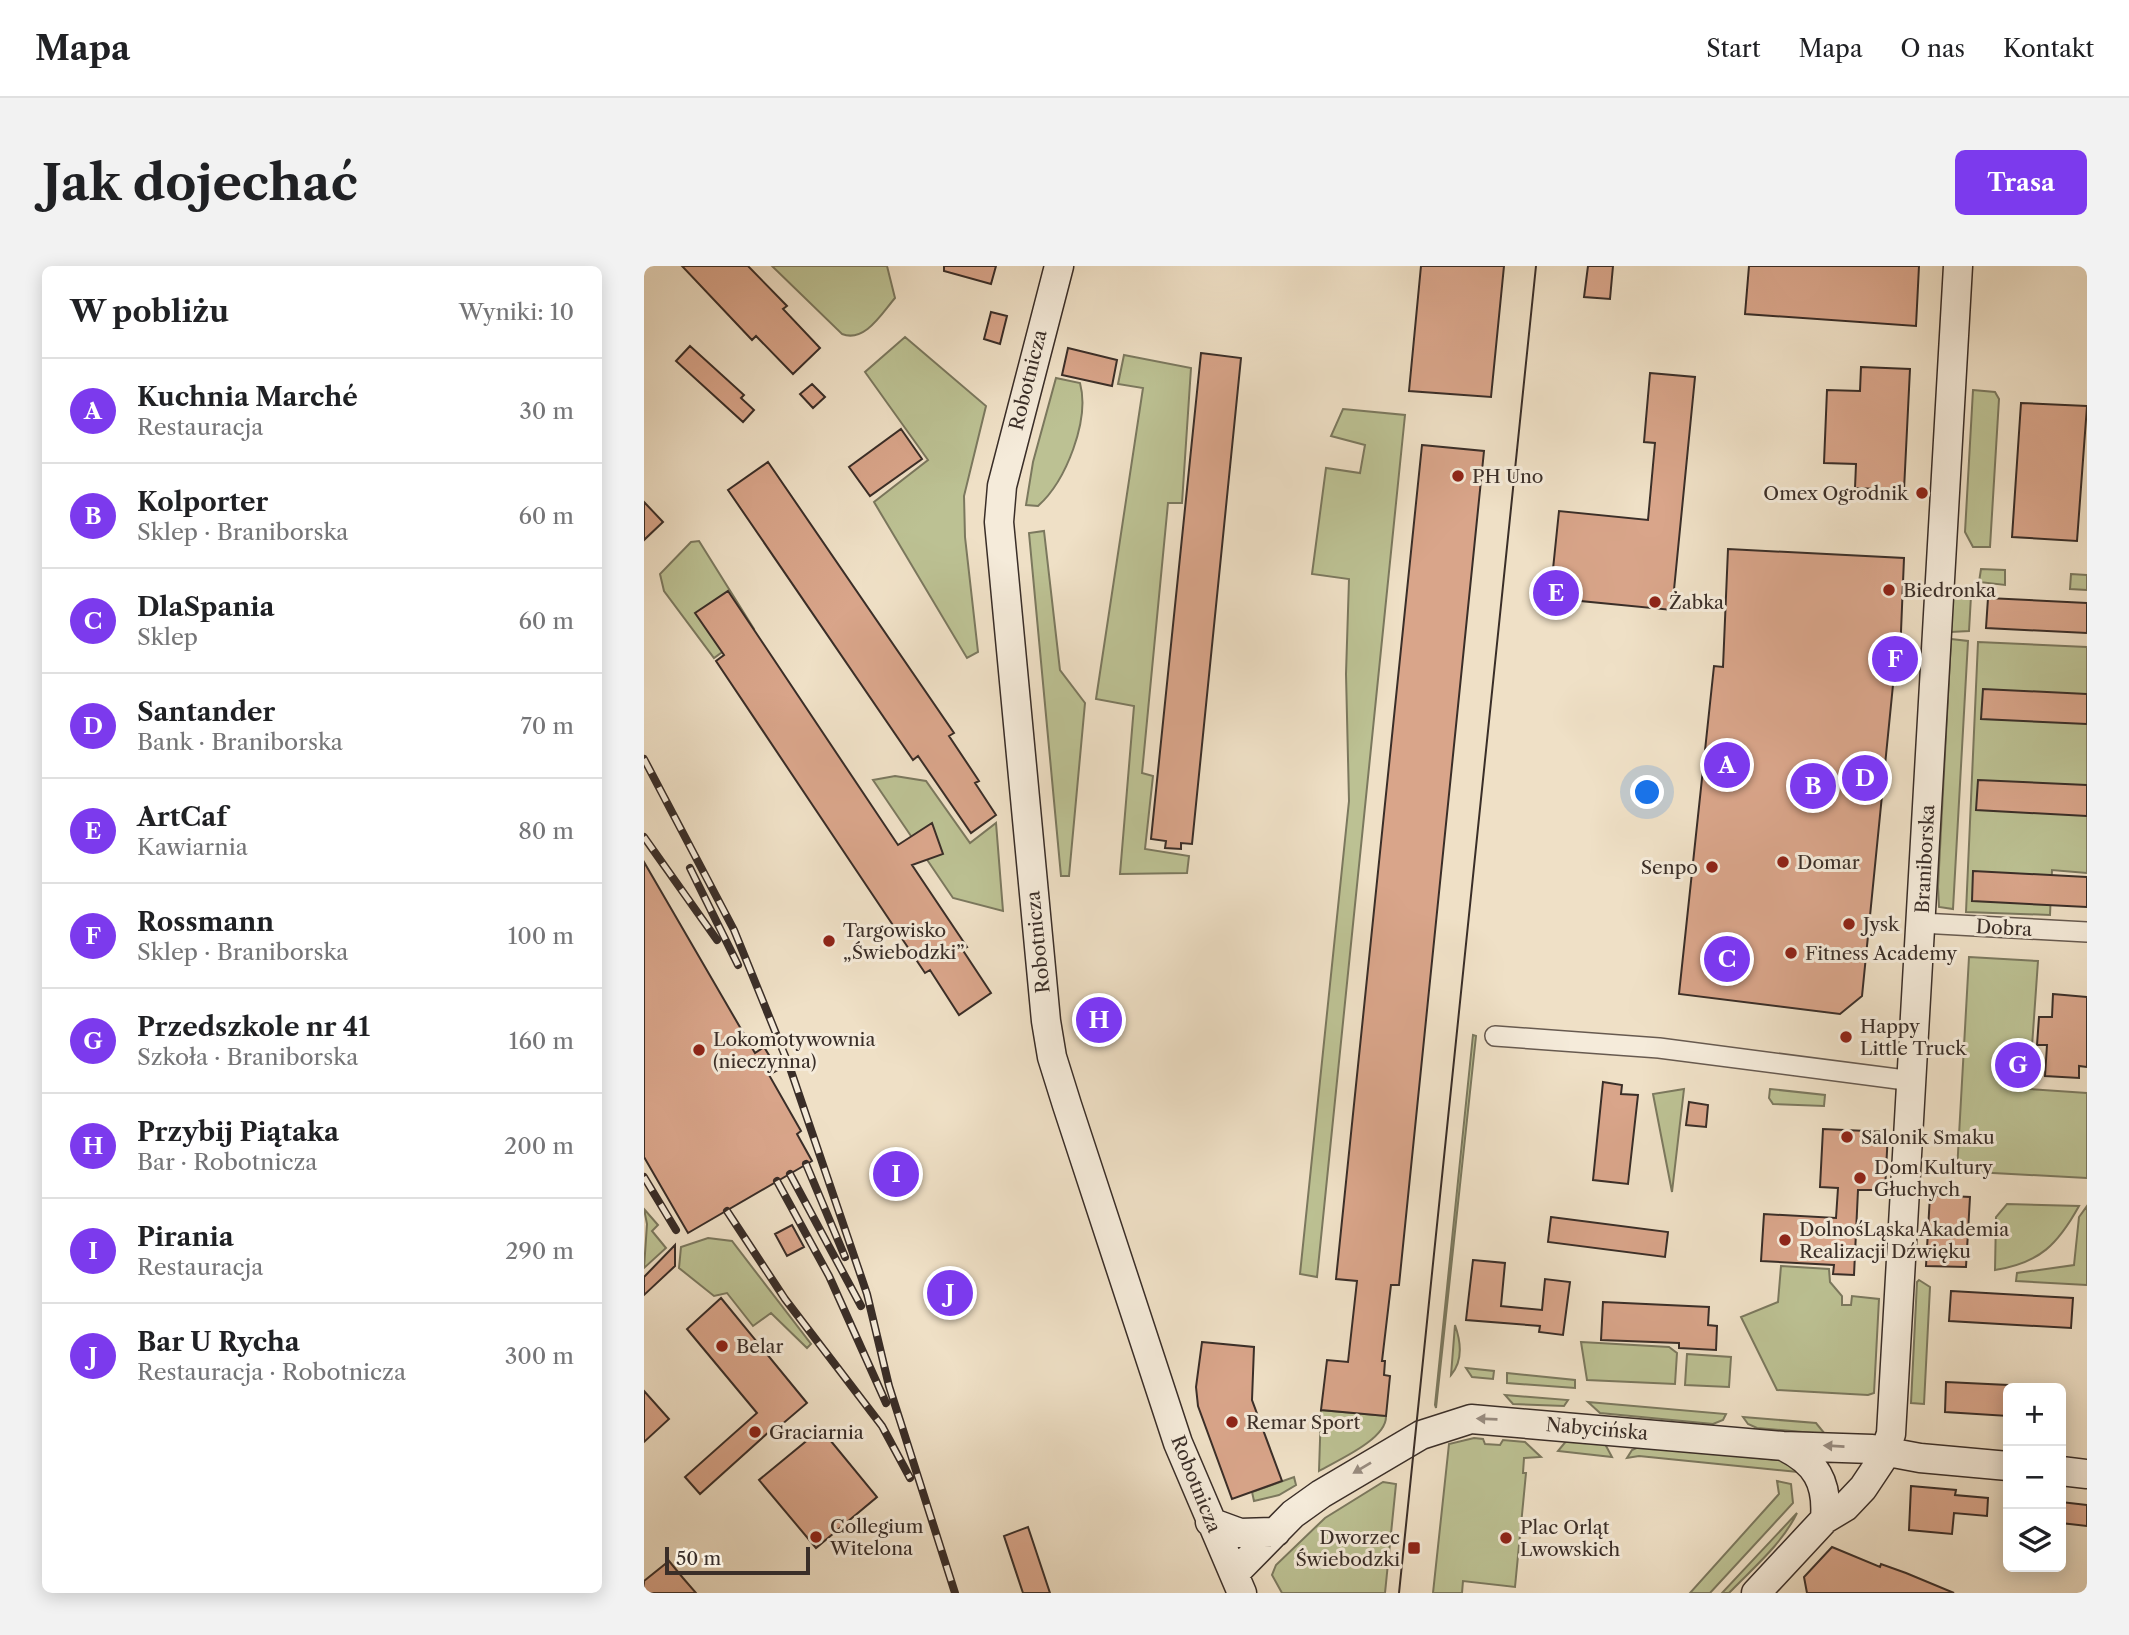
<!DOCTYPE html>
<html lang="pl">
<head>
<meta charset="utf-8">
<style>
	body { margin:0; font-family:"Libre Caslon Text",serif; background:#f2f2f2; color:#202124 }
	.controls { position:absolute; right:21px; bottom:21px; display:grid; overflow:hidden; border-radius:10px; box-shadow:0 4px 18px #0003 }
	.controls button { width:63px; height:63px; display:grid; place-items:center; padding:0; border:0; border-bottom:2px solid #e0e0e0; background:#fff; color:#202124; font:35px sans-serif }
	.scale { position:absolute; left:21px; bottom:18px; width:145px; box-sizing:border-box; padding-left:7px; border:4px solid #3a2e28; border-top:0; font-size:19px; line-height:24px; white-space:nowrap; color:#3a2e28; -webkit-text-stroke:5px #f5ebda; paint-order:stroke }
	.you { position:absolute; left:1004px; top:527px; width:24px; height:24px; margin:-18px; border:5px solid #fff; border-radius:50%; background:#1a73e8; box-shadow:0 0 0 10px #1a73e833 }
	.badge { display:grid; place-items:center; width:46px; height:46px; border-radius:50%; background:#7c3aed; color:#fff; font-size:23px; font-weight:700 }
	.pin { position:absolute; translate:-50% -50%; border:4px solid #fff; box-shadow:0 2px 7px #0006 }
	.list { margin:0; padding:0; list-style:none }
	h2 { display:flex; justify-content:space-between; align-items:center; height:91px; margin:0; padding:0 28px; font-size:30px }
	h2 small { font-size:23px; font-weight:400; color:#757577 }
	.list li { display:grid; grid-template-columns:46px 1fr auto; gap:21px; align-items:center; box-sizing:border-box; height:105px; padding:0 28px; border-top:2px solid #e0e0e0 }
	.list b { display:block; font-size:26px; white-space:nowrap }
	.list p { margin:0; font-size:23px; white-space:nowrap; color:#757577 }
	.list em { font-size:23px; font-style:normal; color:#757577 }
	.icon { flex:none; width:38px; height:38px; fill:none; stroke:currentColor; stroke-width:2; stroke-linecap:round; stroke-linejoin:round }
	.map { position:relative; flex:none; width:1443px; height:1327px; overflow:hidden; border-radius:10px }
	header { display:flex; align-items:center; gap:42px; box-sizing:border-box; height:98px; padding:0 35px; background:#fff; border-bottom:2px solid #e0e0e0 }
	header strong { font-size:33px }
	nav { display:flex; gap:38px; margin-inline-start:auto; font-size:24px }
	.intro { display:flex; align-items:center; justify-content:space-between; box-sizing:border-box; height:168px; padding:0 42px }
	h1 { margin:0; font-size:49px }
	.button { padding:18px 32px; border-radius:10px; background:#7c3aed; color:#fff; font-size:24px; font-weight:700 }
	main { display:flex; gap:42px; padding:0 42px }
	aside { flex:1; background:#fff; border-radius:10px; box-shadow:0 4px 18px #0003 }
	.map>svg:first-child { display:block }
	.green { fill:#bcc193; stroke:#7b785e; stroke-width:2 }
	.building { fill:#d9a58a; stroke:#3a2e28; stroke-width:2 }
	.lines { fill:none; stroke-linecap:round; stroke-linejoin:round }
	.street-casing { stroke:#675a50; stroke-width:22 }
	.secondary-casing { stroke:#3a2e28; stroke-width:31 }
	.street { stroke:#f5ebda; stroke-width:19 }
	.secondary { stroke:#f5ebda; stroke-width:28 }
	.tram { stroke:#3a2e28; stroke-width:2 }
	.rail-casing { stroke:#3a2e28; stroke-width:8 }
	.rail { stroke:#f5ebda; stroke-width:5; stroke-dasharray:16; stroke-linecap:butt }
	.oneway { fill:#988c81 }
	.poi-dot { fill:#8f2418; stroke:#f5ebda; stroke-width:2.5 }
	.labels { text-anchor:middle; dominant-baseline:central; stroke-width:6; stroke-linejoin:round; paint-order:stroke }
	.street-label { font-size:19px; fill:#3a2e28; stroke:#f5ebda }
	.poi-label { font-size:19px; fill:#3a2e28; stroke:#f5ebda; text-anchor:start }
</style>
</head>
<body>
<header>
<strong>Mapa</strong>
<nav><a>Start</a><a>Mapa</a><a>O nas</a><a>Kontakt</a></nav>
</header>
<div class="intro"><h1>Jak dojechać</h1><a class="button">Trasa</a></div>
<main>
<aside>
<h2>W pobliżu<small>Wyniki: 10</small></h2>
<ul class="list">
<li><span class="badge">A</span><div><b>Kuchnia Marché</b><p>Restauracja</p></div><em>30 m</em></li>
<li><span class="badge">B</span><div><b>Kolporter</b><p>Sklep · Braniborska</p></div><em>60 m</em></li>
<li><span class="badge">C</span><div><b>DlaSpania</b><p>Sklep</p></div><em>60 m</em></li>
<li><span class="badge">D</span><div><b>Santander</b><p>Bank · Braniborska</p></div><em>70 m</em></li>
<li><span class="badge">E</span><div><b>ArtCaf</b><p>Kawiarnia</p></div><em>80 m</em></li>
<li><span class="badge">F</span><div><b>Rossmann</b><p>Sklep · Braniborska</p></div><em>100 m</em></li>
<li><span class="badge">G</span><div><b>Przedszkole nr 41</b><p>Szkoła · Braniborska</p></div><em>160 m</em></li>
<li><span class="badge">H</span><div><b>Przybij Piątaka</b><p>Bar · Robotnicza</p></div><em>200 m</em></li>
<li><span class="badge">I</span><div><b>Pirania</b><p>Restauracja</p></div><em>290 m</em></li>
<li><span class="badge">J</span><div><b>Bar U Rycha</b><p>Restauracja · Robotnicza</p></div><em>300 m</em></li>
</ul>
</aside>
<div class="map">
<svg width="1443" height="1327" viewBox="0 0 1443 1327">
	<rect width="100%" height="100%" fill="#efe0c6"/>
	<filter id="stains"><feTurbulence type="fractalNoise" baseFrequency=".00286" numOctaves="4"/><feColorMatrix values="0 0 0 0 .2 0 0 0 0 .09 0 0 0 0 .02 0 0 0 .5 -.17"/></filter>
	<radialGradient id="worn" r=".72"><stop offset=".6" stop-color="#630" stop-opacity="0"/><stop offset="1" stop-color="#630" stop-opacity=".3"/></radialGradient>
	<!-- green -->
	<path class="green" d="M128,0H243L251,32C238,47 221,77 198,68Z
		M261,71L342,140L320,230L321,271L334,386L323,392L230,236L284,194L221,106Z
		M480,89L547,102L538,237H524L498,507L509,510L501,583L545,590L543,607L476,608L490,440L452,433L499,122L474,118Z
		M412,112L436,117C446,154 422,215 394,240L382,239L389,196Z
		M1329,124L1351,126L1355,133L1346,281H1329L1321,266Z
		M699,143L761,149L673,1011L656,1008L705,535L702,408L705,313L668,308L682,202L716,207L721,179L687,170Z
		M400,265L416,404L441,437L425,610H417L385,267Z
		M55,275L110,363L70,392L20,325L16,308L47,276Z
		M1337,303L1361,304V319L1335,316Z
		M1427,308L1443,309V324L1426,323Z
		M1309,326L1323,327L1327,330L1325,365L1307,366Z
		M1307,373L1324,375L1309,643L1295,641L1294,621Z
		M1334,376L1443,381V607L1408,604L1406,649L1322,646Z
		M251,510L282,515L326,577L352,557L359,645L309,632L229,514Z
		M1325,691L1394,695L1385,823L1443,827V912L1313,905Z
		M829,769L832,770L792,1142L791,1139Z
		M1040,823L1028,926L1009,828Z
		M1126,823L1181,829L1180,840L1129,838L1125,832Z
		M1363,938L1435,940C1414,978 1396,997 1351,1004L1352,951Z
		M1443,940V1019L1372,1015L1373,1007L1430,999L1435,951Z
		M0,943L14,959L8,965L22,982L0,1002L3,958Z
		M64,972L88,975L167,1078L163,1082L127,1047L109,1060L83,1027L70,1030L35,1002L37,981Z
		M1137,1000L1185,1003L1186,1016L1198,1030V1039H1207L1208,1030L1235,1033L1230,1127L1224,1129L1133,1124L1097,1051L1134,1036Z
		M1275,1014L1286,1021L1280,1138L1267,1137L1273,1016Z
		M811,1059C817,1076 819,1095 807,1109Z
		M937,1076L1025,1081L1033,1087L1031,1118L943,1114Z
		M1043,1088L1087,1091L1085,1121L1041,1119Z
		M822,1102L850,1105L849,1113L828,1111Z
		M863,1107L931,1114V1122L863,1117Z
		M861,1129L924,1134L920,1140L869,1138Z
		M944,1136L1082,1148L1079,1154L1069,1158L956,1147Z
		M677,1144L742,1150C743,1173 694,1194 675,1205Z
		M1099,1151L1172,1157L1181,1168L1113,1162L1104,1158Z
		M830,1172L839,1173L841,1178L856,1179L859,1174L881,1176L897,1191L880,1192L879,1207H882L871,1321L819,1315L818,1327H789L805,1178Z
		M923,1174L961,1178L968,1191L914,1185Z
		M997,1180L1144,1195L1154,1206L995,1190L983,1192L988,1184Z
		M650,1211L652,1219L635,1229L610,1235L608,1226Z
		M1133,1215L1147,1218L1149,1237L1066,1327H1046L1135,1228Z
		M739,1216L752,1218L741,1327H638L628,1309L632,1299L681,1252Z
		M1153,1247C1138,1278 1109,1302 1085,1327H1078Z"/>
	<!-- building -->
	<path class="building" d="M38,0H104L143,40L139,43L176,82L149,108L112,70L108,74Z
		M300,0H352L347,18L300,5Z
		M777,0H860L847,131L765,125Z
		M944,0H969L966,33L940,31Z
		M1105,0H1275L1272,60L1101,48Z
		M347,46L363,50L356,78L340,73Z
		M46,80L100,129L97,132L110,144L99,156L32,95Z
		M424,82L473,94L468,120L418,109Z
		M557,87L597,92L548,578L537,577V583L521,582L522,575L507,573Z
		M1217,101L1266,103L1260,224L1211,222L1212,198L1180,197L1183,124L1216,125Z
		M1006,107L1051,111L1028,344L906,332L915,245L1004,254L1011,177L1000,176Z
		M168,118L181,131L169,142L156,128Z
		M1377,137L1443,140L1433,275L1368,271Z
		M257,163L278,193L226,230L205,201Z
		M778,179L840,185L755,1019H747L738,1095H741L740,1109L746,1110L742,1150L677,1144L683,1094L704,1096L713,1015L692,1013Z
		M124,196L310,467L305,470L335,515L331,517L352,549L327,567L274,490L269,494L84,224Z
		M0,236L19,256L0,274Z
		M1084,283L1260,292L1256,390L1252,419H1249L1218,730L1196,748L1035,728L1070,400L1079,401Z
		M84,325L254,579L288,557L299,588L268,599L323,681L318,683L347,727L315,749L286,704L281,707L72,395L80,389L51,347Z
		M1344,332L1443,337V367L1342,362Z
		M1339,423L1443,428V458L1337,453Z
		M1334,514L1443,519V550L1332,544Z
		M0,596L111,787L120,781L134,804L125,809L157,865L153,868L168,895L44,967L0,891Z
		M1329,605L1443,611V641L1328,635Z
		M1409,728L1443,731V801L1435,800V812L1401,810L1403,779H1393L1395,751H1408Z
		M959,816L978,819L977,828L994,829L984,918L949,914Z
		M1045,836L1064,839L1062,861L1042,859Z
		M1179,863L1244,866L1241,924H1214L1210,1009L1189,1008L1190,999L1117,995L1120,948L1192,952L1194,922L1176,921Z
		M1286,929L1326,931L1322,1001L1282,1000Z
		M907,951L1024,966L1021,991L904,976Z
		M148,959L160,981L143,990L131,968Z
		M31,979V1000L0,1029V1011Z
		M829,994L861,997L857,1040L898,1044L901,1013L926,1016L919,1069L895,1066L896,1060L822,1054Z
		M312,1008L324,1033L302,1044L289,1019Z
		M1307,1025L1429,1032L1427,1062L1305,1055Z
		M77,1032L163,1137L129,1166L127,1164L56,1228L41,1211L113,1147L43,1063Z
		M959,1036L1065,1041L1064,1059L1073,1060L1072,1084L1035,1082V1077L957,1074Z
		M558,1076L610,1081L608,1134L638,1215L588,1233L554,1140L552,1121Z
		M1302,1116L1364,1119V1150L1301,1146Z
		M0,1125L25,1153L0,1176Z
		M177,1163L233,1231L172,1282L115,1214Z
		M1267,1220L1312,1224L1311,1229L1344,1232L1343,1250L1310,1247L1308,1268L1265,1264Z
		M1417,1236L1443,1239V1260L1417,1257Z
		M384,1261L406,1327H379L360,1270Z
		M1188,1281L1236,1301L1237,1298L1262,1307L1310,1327H1163L1160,1311Z
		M25,1295L39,1312L52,1327H0V1315Z"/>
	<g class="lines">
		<!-- street casing -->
		<g class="street-casing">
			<path id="street" d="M1277,657L1443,666
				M851,770L1015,782L1269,815"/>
		</g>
		<!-- secondary casing -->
		<g class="secondary-casing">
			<path id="secondary" d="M415,0L358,220L355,256L402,755L408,791L423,839L534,1177L598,1327
				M1139,1180C1172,1196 1184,1216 1181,1253
				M1417,1205L1443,1208
				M566,1256L596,1267L632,1266
				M590,1308L649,1248L677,1228L777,1169L827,1153L1139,1180L1228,1183L1276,1192L1364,1200
				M1112,1327L1181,1253L1201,1241L1219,1222L1237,1195L1247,1168L1314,0"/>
		</g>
		<!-- street -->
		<use href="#street" class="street"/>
		<!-- secondary -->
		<use href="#secondary" class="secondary"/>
		<!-- tram -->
		<path class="tram" d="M755,1327L892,0"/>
		<!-- rail casing -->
		<g class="rail-casing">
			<path id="rail" d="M0,493L90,664L146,802L223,1028L245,1120L311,1327
				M0,571L73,674
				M46,602L94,699
				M162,898L201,991
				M146,908L217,1040
				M0,911L32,964
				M133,915L185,1010L242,1137
				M83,945L141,1033L238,1160L266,1212"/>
		</g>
		<!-- rail -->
		<use href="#rail" class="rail"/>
	</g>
	<!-- one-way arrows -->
	<defs><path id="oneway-solid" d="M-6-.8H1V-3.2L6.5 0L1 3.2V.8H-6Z" transform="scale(1.75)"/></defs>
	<g class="oneway">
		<use href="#oneway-solid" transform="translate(843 1153) rotate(-178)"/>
		<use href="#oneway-solid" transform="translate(1190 1180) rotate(-177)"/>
		<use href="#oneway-solid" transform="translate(718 1202) rotate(149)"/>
	</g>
	<!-- markers -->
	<g class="poi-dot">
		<circle cx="814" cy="210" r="7"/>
		<circle cx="1278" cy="227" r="7"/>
		<circle cx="1245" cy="324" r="7"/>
		<circle cx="1011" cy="336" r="7"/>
		<circle cx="1139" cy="596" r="7"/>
		<circle cx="1068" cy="601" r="7"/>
		<circle cx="1205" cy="658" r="7"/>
		<circle cx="185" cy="675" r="7"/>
		<circle cx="1147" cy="687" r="7"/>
		<circle cx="1202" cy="771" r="7"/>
		<circle cx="55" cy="784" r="7"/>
		<circle cx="1203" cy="871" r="7"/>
		<circle cx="1216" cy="912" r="7"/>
		<circle cx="1141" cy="974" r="7"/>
		<circle cx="78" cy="1080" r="7"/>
		<circle cx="588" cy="1156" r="7"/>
		<circle cx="111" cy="1166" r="7"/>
		<circle cx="172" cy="1271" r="7"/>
		<circle cx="862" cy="1272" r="7"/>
		<rect x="763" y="1275" width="14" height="14" rx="3.5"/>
	</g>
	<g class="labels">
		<!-- street labels -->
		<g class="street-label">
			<text transform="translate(384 114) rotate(-76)">Robotnicza</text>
			<text transform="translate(1281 593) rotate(-87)">Braniborska</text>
			<text transform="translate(1360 662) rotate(3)">Dobra</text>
			<text transform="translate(394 676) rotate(-96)">Robotnicza</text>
			<text transform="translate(953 1163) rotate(5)">Nabycińska</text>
			<text transform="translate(552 1218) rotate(68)">Robotnicza</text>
		</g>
		<!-- poi labels -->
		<g class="poi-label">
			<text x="828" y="210">PH Uno</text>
			<text x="1264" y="227" text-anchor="end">Omex Ogrodnik</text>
			<text x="1259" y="324">Biedronka</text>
			<text x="1025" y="336">Żabka</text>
			<text x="1153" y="596">Domar</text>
			<text x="1054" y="601" text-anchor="end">Senpo</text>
			<text x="1219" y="658">Jysk</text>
			<text x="199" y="664">Targowisko<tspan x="199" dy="22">„Świebodzki”</tspan></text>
			<text x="1161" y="687">Fitness Academy</text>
			<text x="1216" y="760">Happy<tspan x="1216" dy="22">Little Truck</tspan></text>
			<text x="69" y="773">Lokomotywownia<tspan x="69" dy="22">(nieczynna)</tspan></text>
			<text x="1217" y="871">Salonik Smaku</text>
			<text x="1230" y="901">Dom Kultury<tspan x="1230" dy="22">Głuchych</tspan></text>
			<text x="1155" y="963">DolnośLąska Akademia<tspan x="1155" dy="22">Realizacji Dźwięku</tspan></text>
			<text x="92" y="1080">Belar</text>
			<text x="602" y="1156">Remar Sport</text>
			<text x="125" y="1166">Graciarnia</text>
			<text x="186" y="1260">Collegium<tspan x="186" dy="22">Witelona</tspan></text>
			<text x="876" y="1261">Plac Orląt<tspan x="876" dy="22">Lwowskich</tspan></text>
			<text x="756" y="1271" text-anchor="end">Dworzec<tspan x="756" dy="22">Świebodzki</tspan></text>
		</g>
	</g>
	<rect width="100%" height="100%" filter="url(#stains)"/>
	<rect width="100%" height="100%" fill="url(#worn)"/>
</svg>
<div class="controls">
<button>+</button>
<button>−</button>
<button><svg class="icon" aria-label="layers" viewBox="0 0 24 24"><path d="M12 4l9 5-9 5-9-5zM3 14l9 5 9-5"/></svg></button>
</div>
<div class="scale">50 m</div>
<div class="you"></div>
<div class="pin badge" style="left:1083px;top:499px">A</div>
<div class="pin badge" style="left:1169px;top:520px">B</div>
<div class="pin badge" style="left:1083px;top:693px">C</div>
<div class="pin badge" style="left:1221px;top:512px">D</div>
<div class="pin badge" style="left:912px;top:327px">E</div>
<div class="pin badge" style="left:1251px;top:393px">F</div>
<div class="pin badge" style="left:1374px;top:799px">G</div>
<div class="pin badge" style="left:455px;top:754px">H</div>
<div class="pin badge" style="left:252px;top:908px">I</div>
<div class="pin badge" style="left:306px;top:1027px">J</div>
</div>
</main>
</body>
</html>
